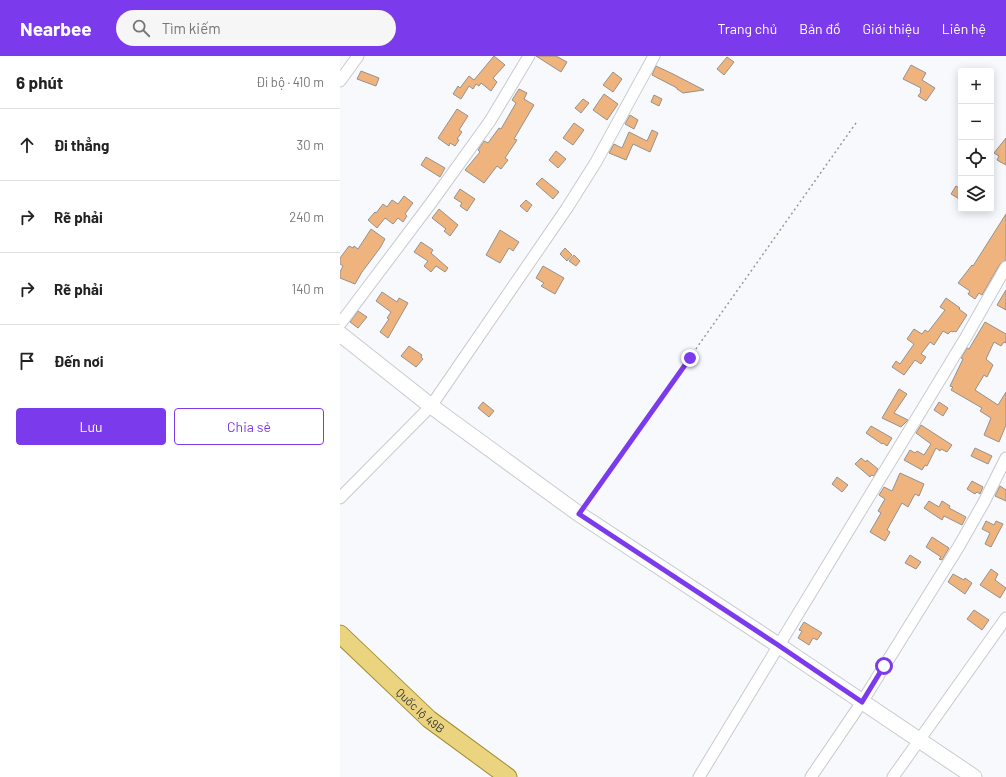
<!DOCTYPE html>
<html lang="vi">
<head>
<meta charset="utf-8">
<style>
	body { margin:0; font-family:Barlow,sans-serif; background:#f6f6f6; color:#222 }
	.controls { position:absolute; right:12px; top:12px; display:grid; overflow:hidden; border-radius:4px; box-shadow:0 2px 10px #0003 }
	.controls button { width:36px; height:36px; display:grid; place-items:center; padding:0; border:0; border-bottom:1px solid #e0e0e0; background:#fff; color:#222; font:20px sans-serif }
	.stop { position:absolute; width:12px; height:12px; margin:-9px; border:3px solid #7c3aed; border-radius:50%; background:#fff }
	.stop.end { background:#7c3aed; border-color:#fff; box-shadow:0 1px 4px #0008 }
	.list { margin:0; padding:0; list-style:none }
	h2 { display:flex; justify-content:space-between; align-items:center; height:52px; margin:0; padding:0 16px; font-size:17px }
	h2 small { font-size:13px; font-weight:400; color:#767676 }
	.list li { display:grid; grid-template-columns:26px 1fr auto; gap:12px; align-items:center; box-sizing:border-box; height:72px; padding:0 16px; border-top:1px solid #e0e0e0 }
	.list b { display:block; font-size:15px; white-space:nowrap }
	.list em { font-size:13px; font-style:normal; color:#767676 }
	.actions { display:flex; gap:8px; padding:12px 16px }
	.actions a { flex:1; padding:9px 0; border:1px solid #7c3aed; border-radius:4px; text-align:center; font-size:14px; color:#7c3aed }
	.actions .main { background:#7c3aed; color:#fff }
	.icon { flex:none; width:22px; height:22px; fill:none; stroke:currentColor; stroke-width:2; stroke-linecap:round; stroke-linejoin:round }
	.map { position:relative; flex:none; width:666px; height:721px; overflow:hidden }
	header { display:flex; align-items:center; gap:24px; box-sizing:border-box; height:56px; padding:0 20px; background:#7c3aed; color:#fff }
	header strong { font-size:19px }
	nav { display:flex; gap:22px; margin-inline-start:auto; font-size:14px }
	.search { width:280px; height:36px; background:#f6f6f6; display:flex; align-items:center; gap:10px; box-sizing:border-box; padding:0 14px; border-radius:22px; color:#767676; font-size:15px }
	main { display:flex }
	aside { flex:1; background:#fff }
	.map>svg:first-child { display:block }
	.building { fill:#efb47e; stroke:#95918e }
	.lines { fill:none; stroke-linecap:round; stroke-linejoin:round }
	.street-casing { stroke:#c8cace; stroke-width:13 }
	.secondary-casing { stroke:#c8cace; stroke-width:17 }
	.primary-casing { stroke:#a38b2f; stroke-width:19 }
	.path { stroke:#98999c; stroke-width:1.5; stroke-dasharray:2 3; stroke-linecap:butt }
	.street { stroke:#fff; stroke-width:11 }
	.secondary { stroke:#fff; stroke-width:15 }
	.primary { stroke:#ebd47f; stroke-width:17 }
	.route { stroke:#7c3aed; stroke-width:5 }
	.labels { text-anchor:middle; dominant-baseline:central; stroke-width:3; stroke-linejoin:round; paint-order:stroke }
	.street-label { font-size:12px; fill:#38393b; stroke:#f7f9fd }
</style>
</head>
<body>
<header>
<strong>Nearbee</strong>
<div class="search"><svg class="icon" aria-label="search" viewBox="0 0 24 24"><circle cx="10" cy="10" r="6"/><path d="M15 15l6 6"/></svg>Tìm kiếm</div>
<nav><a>Trang chủ</a><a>Bản đồ</a><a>Giới thiệu</a><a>Liên hệ</a></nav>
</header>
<main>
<aside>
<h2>6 phút<small>Đi bộ · 410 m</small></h2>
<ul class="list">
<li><svg class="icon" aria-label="ahead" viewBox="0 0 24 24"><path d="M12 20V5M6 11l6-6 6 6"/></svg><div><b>Đi thẳng</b></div><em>30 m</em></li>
<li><svg class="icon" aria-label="right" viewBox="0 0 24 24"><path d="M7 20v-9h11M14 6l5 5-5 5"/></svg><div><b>Rẽ phải</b></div><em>240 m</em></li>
<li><svg class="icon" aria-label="right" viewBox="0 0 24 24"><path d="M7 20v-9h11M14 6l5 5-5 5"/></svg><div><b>Rẽ phải</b></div><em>140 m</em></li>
<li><svg class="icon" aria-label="arrive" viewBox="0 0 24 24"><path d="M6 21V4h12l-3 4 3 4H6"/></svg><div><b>Đến nơi</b></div></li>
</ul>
<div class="actions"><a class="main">Lưu</a><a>Chia sẻ</a></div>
</aside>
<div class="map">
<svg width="666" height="721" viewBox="0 0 666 721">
	<rect width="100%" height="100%" fill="#f7f9fd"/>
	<!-- building -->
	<path class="building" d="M154,0L165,9L153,22L157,26L151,35L141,27L139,30L136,28L133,33L129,30L121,43L113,38L118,30L120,32L129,20L134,24Z
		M196,0H216L227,6L221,16Z
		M387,1L394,6L384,19L377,13Z
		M571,9L586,17L582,24L595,32L586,45L578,40L581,36L580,35L581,32L563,23Z
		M316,10L333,18L364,34L343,37L337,33V32L312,19Z
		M21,15L39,22L36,30L17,23Z
		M273,16L282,23L273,36L263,29Z
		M179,33L187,37L184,43L194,49L174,83L177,84L165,102L168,104L161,113L157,110L144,127L125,114L140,96L138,94L144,85L148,87L159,72L161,73L176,47L172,44Z
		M264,38L278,48L267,64L253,54Z
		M314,39L322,43L319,50L311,46Z
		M243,43L249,47L241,57L235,52Z
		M117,53L128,60L119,74L122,76L117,83L119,84L115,90L110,87L109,90L98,82Z
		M290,59L298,64L294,73L285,68Z
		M234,67L244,74L233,89L223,82Z
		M312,74L318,77L310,96L293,88L286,104L269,97L274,88L282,92L289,76L307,85Z
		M666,82V109L657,104L659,100L654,97Z
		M216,95L226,103L218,112L209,104Z
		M86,101L105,112L100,121L81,109Z
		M202,122L219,136L213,143L196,128Z
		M616,130L621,133V144L611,138Z
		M120,133L135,143L127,155L120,150L122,147L114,142Z
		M64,140L73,147L65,158L67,160L63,166L58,162L53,168L45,162L37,172L28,164L35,156L36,157L43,148L47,151L52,144L58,148Z
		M186,144L192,149L187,156L180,150Z
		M99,153L118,169L110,180L104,175L106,173L92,162Z
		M666,158V204L660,208L642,239L639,237L635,243L628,238L630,235L618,227L632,209L633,210Z
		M31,173L45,183L40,192L22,216L15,228L0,222V216L3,210L0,208V202L9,190L13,192L14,190L18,193Z
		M160,174L179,186L173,195L169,192L160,207L146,199Z
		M81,186L93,194L91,197L108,212L105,216L96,210L91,216L84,210L88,205L74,196Z
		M225,192L232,199L227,205L220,198Z
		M234,199L240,205L236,210L229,205Z
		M203,210L224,222L215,238L201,230L204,227L196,222Z
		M666,234V254L657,249Z
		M42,236L57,246L59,242L68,247L48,282L40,276L49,263L47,262L51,256L36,245Z
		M606,242L620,252L619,253L627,259L616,276L614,275L613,276L611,275L608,278L603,275L594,289L590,286L581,298L586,301L581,308L575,304L564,319L552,311L556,305L560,308L574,288L567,283L574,273L582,278L585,274L588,276L605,254L600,251Z
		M18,255L27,261L18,272L10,266Z
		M645,266L666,278V287L664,286L661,290L654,286L646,303L653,309L647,321L644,319L635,334L658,349L666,336V369L659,386L644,379L651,362L640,355L642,352L611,334L613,331L610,330L623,303L621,302L627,292L629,293Z
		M69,290L82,299L81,301L83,303L76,311L61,300Z
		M559,333L567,338L554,357L568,364L561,371L542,362Z
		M143,346L154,355L149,361L138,352Z
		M599,346L608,352L603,360L594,354Z
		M581,369L612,389L607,396L601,393L600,395L596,392L587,410L585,409L582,414L564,404L570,394L575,397L577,395L584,399L591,388L576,377Z
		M531,370L552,382L547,390L543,387L542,388L526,377Z
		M635,392L652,400L648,408L631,400Z
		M521,402L526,406L527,404L538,413L534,420L531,419L530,421L515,408Z
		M560,417L584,428L579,440L575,438L568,451L562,447L547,474L550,476L545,485L530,476L541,457L538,455L545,443L539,439L544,431L552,435Z
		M497,421L508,429L502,436L492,428Z
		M632,425L643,431L640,438L637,436L635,438L627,433Z
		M660,430L666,434V445L655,440Z
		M589,445L599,451L602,445L610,450L609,452L626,461L622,469L604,460L602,464L584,452Z
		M646,465L654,469L656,465L663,468L651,491L645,488L650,477L642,473Z
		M592,481L609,492L602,504L599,503L601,501L586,491Z
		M570,499L581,506L576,513L565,507Z
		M651,513L658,518L655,524L666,532L660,542L640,529Z
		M613,518L624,524L625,522L632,527L625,538L608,526Z
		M634,554L649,564L642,574L627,563Z
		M464,566L482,577L477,584L473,582L469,589L458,582L462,575L459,574Z"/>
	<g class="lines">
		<!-- street casing -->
		<g class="street-casing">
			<path id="street" d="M0,25L18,0
				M0,268L91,147L150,65L189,0
				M0,442L91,350L227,152L256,106L314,0
				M359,721L626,281L666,211
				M471,721L522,646L619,490L644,446L666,402
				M553,721L666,562"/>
		</g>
		<!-- secondary casing -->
		<g class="secondary-casing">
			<path id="secondary" d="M0,278L91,350L239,458L438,589L634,721"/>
		</g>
		<!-- primary casing -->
		<g class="primary-casing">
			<g id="primary">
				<path id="s1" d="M0,578L89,663L168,721"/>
			</g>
		</g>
		<!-- path -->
		<path class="path" d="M246,448L516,67"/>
		<!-- street -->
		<use href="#street" class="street"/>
		<!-- secondary -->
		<use href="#secondary" class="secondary"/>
		<!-- primary -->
		<use href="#primary" class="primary"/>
	</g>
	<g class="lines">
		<!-- route -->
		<path class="route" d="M350,302L239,458L438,589L522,646L544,610"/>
	</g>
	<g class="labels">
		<!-- street labels -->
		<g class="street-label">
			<text stroke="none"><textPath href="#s1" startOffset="111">Quốc lộ 49B</textPath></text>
		</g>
	</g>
</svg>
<div class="controls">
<button>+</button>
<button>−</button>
<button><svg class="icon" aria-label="locate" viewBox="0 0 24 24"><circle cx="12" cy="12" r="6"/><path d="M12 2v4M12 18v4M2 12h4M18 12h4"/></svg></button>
<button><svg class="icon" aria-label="layers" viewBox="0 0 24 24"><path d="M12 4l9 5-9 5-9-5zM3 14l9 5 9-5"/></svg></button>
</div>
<div class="stop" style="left:544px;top:610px"></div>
<div class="stop end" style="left:350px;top:302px"></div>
</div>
</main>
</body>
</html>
